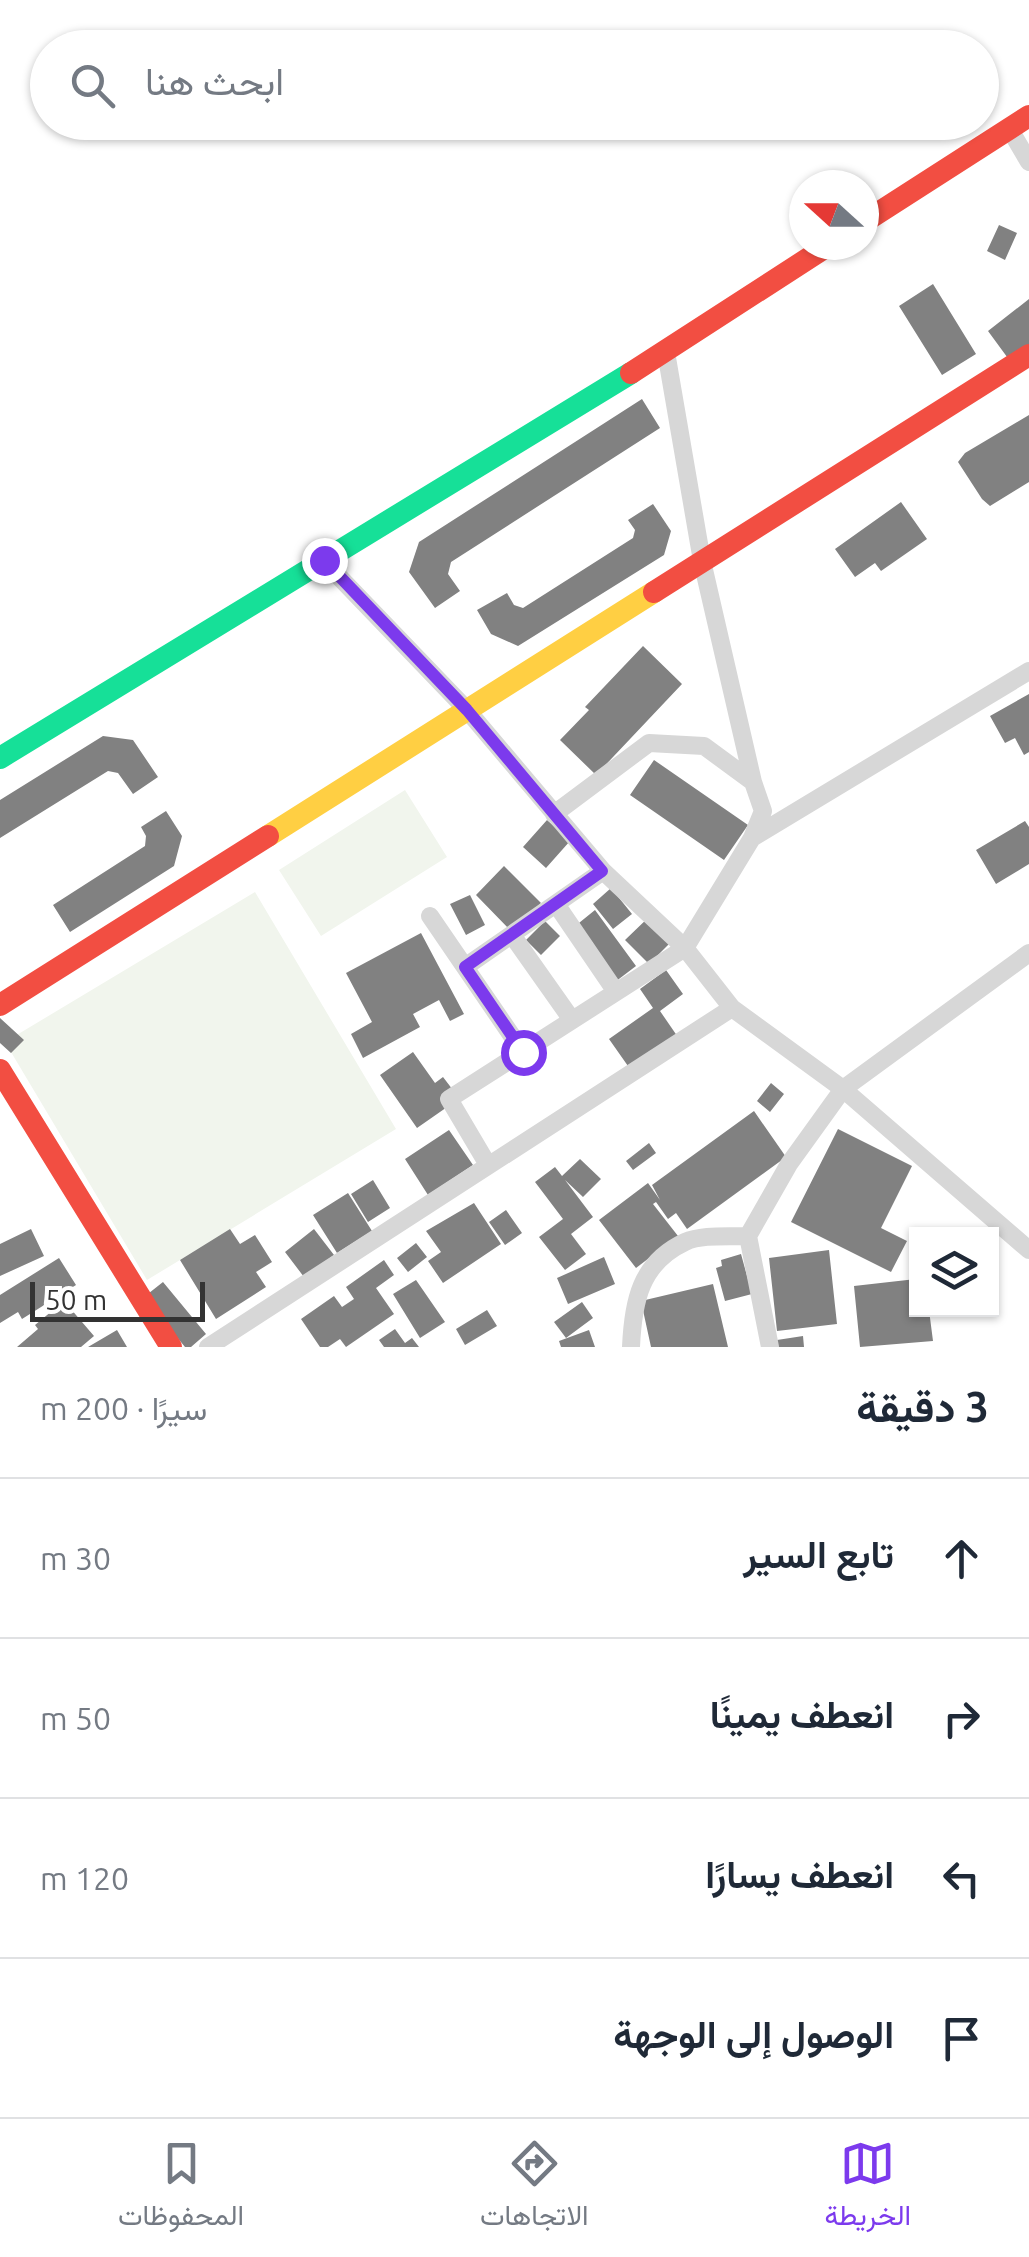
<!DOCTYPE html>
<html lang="ar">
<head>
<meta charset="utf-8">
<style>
	body { margin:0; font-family:Ubuntu,Vazirmatn,sans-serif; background:#f6f6f7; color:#1f2937; direction:rtl }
	.controls { position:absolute; right:30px; bottom:30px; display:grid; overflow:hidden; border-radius:0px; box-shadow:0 2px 8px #0004 }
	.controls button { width:90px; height:90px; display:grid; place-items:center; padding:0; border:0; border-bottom:2px solid #e0e1e3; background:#fff; color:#1f2937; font:50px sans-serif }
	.compass { position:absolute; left:789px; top:170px; width:90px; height:90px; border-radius:50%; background:#fff; box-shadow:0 2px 8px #0004; rotate:291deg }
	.scale { position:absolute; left:30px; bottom:25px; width:175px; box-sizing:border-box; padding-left:10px; border:5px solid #333; border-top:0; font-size:28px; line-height:35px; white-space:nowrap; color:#333; -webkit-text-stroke:8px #fff; paint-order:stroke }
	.stop { position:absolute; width:30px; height:30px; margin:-22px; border:8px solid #7c3aed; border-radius:50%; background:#fff }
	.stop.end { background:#7c3aed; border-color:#fff; box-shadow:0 2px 10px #0008 }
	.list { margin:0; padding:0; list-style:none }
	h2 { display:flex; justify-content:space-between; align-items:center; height:130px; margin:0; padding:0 40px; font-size:42px }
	h2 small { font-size:32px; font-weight:400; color:#747a83 }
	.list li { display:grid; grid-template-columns:65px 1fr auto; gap:30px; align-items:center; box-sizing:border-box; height:160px; padding:0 40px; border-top:2px solid #e0e1e3 }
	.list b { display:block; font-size:38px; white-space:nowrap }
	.list em { font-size:32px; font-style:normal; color:#747a83 }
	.icon { flex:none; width:55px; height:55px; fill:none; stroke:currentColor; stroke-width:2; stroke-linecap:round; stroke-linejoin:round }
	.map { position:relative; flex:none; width:1029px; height:1347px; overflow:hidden; direction:ltr }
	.search { position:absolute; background:#fff; box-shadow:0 2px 8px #0004; left:30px; right:30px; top:30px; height:110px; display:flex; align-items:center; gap:25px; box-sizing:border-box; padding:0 35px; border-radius:55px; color:#747a83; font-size:38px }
	.sheet { height:770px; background:#fff }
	nav { display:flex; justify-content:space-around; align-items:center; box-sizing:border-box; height:140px; border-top:2px solid #e0e1e3; background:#fff; font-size:28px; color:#747a83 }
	nav a { display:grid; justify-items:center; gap:5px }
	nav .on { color:#7c3aed }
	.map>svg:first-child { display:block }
	.green { fill:#f1f5ed }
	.building { fill:#818181 }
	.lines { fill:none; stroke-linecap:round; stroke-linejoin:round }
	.street { stroke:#d7d7d7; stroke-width:18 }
	.fast { stroke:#16e098; stroke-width:22 }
	.slow { stroke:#ffcf43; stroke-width:22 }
	.jam { stroke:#f24e42; stroke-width:22 }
	.route { stroke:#7c3aed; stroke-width:12 }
</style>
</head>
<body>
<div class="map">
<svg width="1029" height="1347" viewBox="0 0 1029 1347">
	<rect width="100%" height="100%" fill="#fff"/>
	<!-- green -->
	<path class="green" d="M405,790L447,857L321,936L279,870Z
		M255,892L396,1129L147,1280L5,1042Z"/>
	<!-- building -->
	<path class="building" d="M999,225L1017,233L1005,260L987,251Z
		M933,284L976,354L942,375L899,306Z
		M1029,299V346L1010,361L988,331Z
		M642,399L660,428L451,562L448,574L460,591L435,608L409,572L419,542Z
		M1029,415V482L990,506L982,499L958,462L965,453Z
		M901,502L927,539L881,571L875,563L855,577L835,549Z
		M653,504L671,531L664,555L518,646L491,634L477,610L507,593L514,605L523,608L633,538L635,530L628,520Z
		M643,646L682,684L596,775L560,740L589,710L585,707Z
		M1029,694V752L1024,755L1015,738L1005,743L990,716Z
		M103,736L133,740L158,777L133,794L118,773L108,771L0,838V800Z
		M654,760L748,825L724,860L630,795Z
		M166,811L182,836L174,866L70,932L53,905L145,846L146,836L141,827Z
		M547,820L570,841L546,868L523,847Z
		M1025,821L1029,827V864L996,884L976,850Z
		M504,866L541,903L512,932L476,895Z
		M611,888L632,914L613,929L593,904Z
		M470,895L485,925L466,935L450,904Z
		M595,910L636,966L615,982L574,927Z
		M651,915L674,939L649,964L625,940Z
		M545,921L560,936L541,955L526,940Z
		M421,933L464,1014L450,1021L439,1000L413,1014L420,1027L363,1058L351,1034L372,1022L346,973Z
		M666,970L683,994L660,1011L682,1043L635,1076L609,1039L653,1008L640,989Z
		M0,1018L24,1040L11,1053L0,1043Z
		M413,1052L435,1083L443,1077L456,1094L450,1105L417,1128L380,1075Z
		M771,1083L784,1094L770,1112L757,1101Z
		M754,1111L786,1157L687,1229L676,1213L668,1219L656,1202L653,1204L678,1236L636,1268L599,1220L648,1183L660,1200L652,1185Z
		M838,1129L912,1166L881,1228L907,1241L891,1272L791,1222Z
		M449,1130L473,1165L428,1195L405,1159Z
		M649,1143L656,1153L633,1170L626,1161Z
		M580,1159L601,1179L583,1197L565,1180L593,1217L571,1234L586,1254L565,1270L539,1237L563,1219L535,1182L555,1167L562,1176Z
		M373,1180L390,1208L368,1222L351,1194Z
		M348,1193L372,1231L337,1253L313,1215Z
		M474,1203L501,1244L443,1283L428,1261L441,1252L426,1231Z
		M506,1210L522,1233L505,1245L489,1222Z
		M31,1229L44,1256L0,1276V1244Z
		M230,1229L240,1244L255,1235L272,1262L256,1272L266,1287L216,1319L180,1260Z
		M314,1229L334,1255L304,1277L285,1252Z
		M416,1243L427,1257L408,1272L397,1258Z
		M829,1250L837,1324L777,1331L769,1258Z
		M741,1254L752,1294L725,1301L716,1268L722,1266L721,1260Z
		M604,1257L615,1284L568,1304L557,1278Z
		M59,1258L76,1285L22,1319L18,1312L0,1323V1295Z
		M384,1260L394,1275L376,1288L394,1314L346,1347L340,1339L328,1347H320L301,1319L334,1296L342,1307L354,1299L346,1287Z
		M916,1279V1310H929L933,1341L860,1347L854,1286Z
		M416,1280L445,1322L420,1338L393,1294Z
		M163,1282L206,1334L191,1347H185L144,1297Z
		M713,1284L728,1347H651L641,1301Z
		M64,1301L94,1336L81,1347H17L38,1329L35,1325Z
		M582,1302L593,1318L566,1338L554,1322Z
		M487,1310L497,1326L465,1345L456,1329Z
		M395,1329L405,1343L412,1338L419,1347H384L379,1340Z
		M117,1330L127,1347H88Z
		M589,1330L595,1347H561L559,1341Z
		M803,1336L804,1347H778L777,1340Z"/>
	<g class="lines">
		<!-- street -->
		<path class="street" d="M1009,128L1029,162
			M666,352L702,561L753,782
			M323,560L467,710L603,871L685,948L732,1008L843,1089L1029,1250
			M752,838L1029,671
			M556,904L616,992
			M430,916L523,1052
			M512,935L572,1020
			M465,967L603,871
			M488,1165L449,1099L685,948L752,838L763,811L753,782L704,746L649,743L554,814
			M208,1347L732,1008
			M631,1347C633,1302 640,1263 685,1242C702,1234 730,1237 748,1236
			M770,1347L748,1236L789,1164L843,1089L1029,953"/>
		<!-- fast -->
		<path class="fast" d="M0,758L631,373"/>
		<!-- slow -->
		<path class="slow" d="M268,836L654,592"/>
		<!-- jam -->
		<path class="jam" d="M864,222L1029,116
			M631,373L829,245
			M654,592L1029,355
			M0,1005L268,836
			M0,1070L171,1347"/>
	</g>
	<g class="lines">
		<!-- route -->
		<path class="route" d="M324,560L467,710L602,871L465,967L523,1052"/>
	</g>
</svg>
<div class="controls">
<button><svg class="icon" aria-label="layers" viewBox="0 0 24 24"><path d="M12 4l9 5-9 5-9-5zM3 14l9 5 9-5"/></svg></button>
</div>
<svg class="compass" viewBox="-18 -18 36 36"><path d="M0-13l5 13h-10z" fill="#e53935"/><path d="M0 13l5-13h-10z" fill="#747a83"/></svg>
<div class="scale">50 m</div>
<div class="stop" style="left:523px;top:1052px"></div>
<div class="stop end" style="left:324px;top:560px"></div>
<div class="search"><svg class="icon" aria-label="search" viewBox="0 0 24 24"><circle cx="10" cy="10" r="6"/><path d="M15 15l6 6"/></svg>ابحث هنا</div>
</div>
<section class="sheet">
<h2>3 دقيقة<small>سيرًا · 200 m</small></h2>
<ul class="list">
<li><svg class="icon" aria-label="ahead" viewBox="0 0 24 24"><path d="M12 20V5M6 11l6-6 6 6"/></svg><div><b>تابع السير</b></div><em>30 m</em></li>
<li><svg class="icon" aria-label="right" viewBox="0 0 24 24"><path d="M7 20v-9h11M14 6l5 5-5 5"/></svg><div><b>انعطف يمينًا</b></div><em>50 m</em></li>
<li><svg class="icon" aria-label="left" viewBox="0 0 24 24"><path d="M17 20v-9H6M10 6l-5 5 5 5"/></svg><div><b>انعطف يسارًا</b></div><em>120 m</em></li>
<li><svg class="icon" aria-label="arrive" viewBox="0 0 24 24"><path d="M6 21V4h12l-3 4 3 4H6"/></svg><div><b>الوصول إلى الوجهة</b></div></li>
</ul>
</section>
<nav>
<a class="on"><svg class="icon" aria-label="map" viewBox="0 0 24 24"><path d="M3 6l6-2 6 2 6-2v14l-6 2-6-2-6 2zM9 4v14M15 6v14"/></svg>الخريطة</a>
<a><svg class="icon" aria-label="directions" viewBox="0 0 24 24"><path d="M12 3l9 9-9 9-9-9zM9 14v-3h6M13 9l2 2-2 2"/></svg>الاتجاهات</a>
<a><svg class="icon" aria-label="saved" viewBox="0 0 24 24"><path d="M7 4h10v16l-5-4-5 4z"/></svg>المحفوظات</a>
</nav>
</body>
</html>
